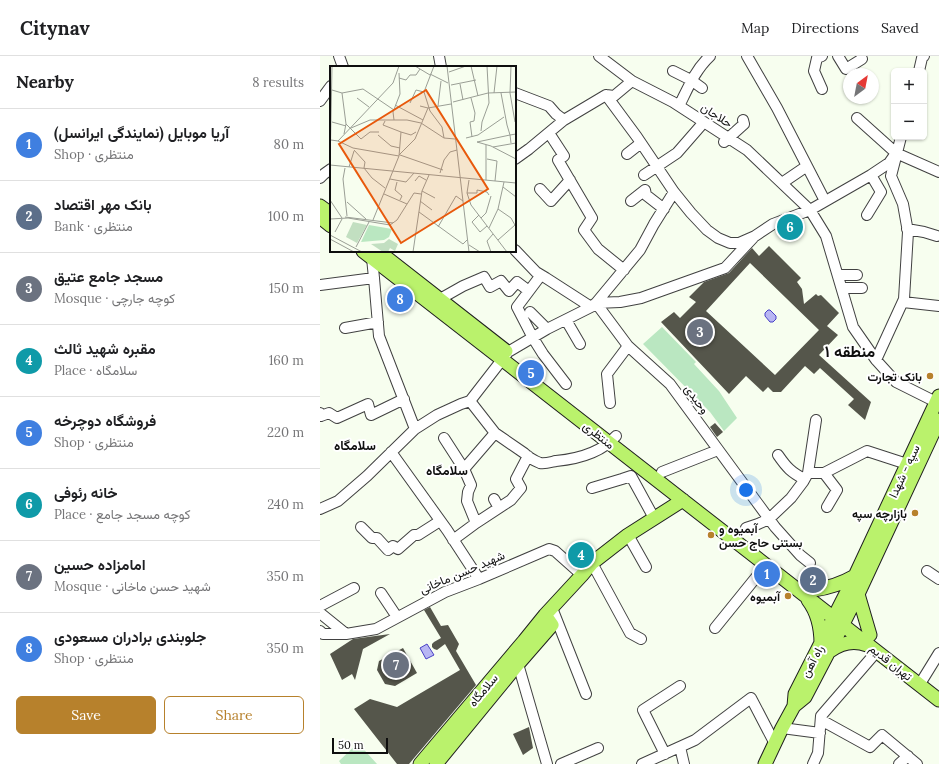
<!DOCTYPE html>
<html lang="en">
<head>
<meta charset="utf-8">
<style>
	body { margin:0; font-family:Lora,Vazirmatn,serif; background:#f6f6f6; color:#202124 }
	.controls { position:absolute; right:12px; top:12px; display:grid; overflow:hidden; border-radius:6px; box-shadow:0 1px 3px #0004 }
	.controls button { width:36px; height:36px; display:grid; place-items:center; padding:0; border:0; border-bottom:1px solid #e0e0e0; background:#fff; color:#202124; font:20px sans-serif }
	.compass { position:absolute; left:523px; top:12px; width:36px; height:36px; border-radius:50%; background:#fff; box-shadow:0 1px 3px #0004; rotate:32deg }
	.scale { position:absolute; left:12px; bottom:10px; width:56px; box-sizing:border-box; padding-left:4px; border:2px solid #0e0e0e; border-top:0; font-size:11px; line-height:14px; white-space:nowrap; color:#0e0e0e; -webkit-text-stroke:3px #fff; paint-order:stroke }
	.you { position:absolute; left:426px; top:434px; width:14px; height:14px; margin:-10px; border:3px solid #fff; border-radius:50%; background:#1a73e8; box-shadow:0 0 0 6px #1a73e833 }
	.badge { display:grid; place-items:center; width:26px; height:26px; border-radius:50%; background:#b7812c; color:#fff; font-size:13px; font-weight:700 }
	.pin { position:absolute; translate:-50% -50%; border:2px solid #fff; box-shadow:0 1px 4px #0006 }
	.list { margin:0; padding:0; list-style:none }
	h2 { display:flex; justify-content:space-between; align-items:center; height:52px; margin:0; padding:0 16px; font-size:17px }
	h2 small { font-size:13px; font-weight:400; color:#757577 }
	.list li { display:grid; grid-template-columns:26px 1fr auto; gap:12px; align-items:center; box-sizing:border-box; height:72px; padding:0 16px; border-top:1px solid #e0e0e0 }
	.list b { display:block; font-size:15px; white-space:nowrap }
	.list p { margin:0; font-size:13px; white-space:nowrap; color:#757577 }
	.list em { font-size:13px; font-style:normal; color:#757577 }
	.actions { display:flex; gap:8px; padding:12px 16px }
	.actions a { flex:1; padding:9px 0; border:1px solid #b7812c; border-radius:6px; text-align:center; font-size:14px; color:#b7812c }
	.actions .main { background:#b7812c; color:#fff }
	.map { position:relative; flex:none; width:619px; height:708px; overflow:hidden }
	header { display:flex; align-items:center; gap:24px; box-sizing:border-box; height:56px; padding:0 20px; background:#fff; border-bottom:1px solid #e0e0e0 }
	header strong { font-size:19px }
	nav { display:flex; gap:22px; margin-inline-start:auto; font-size:14px }
	main { display:flex }
	aside { flex:1; background:#fff }
	.map>svg:first-child { display:block }
	.green { fill:#bae7c1 }
	.water { fill:#b8b6f3; stroke:#4941c6 }
	.building { fill:#55564b; fill-rule:evenodd }
	.lines { fill:none; stroke-linecap:round; stroke-linejoin:round }
	.minor-casing { stroke:#414141; stroke-width:12 }
	.major-casing { stroke:#1f1f1f; stroke-width:15 }
	.minor { stroke:#fff; stroke-width:10 }
	.major { stroke:#baf26c; stroke-width:13 }
	.poi-dot { fill:#b7812c; stroke:#fff; stroke-width:1.5 }
	.labels { text-anchor:middle; dominant-baseline:central; stroke-width:4; stroke-linejoin:round; paint-order:stroke }
	.street-label { font-size:12px; fill:#0e0e0e; stroke:#fff }
	.poi-label { font-size:12px; font-weight:bold; fill:#0e0e0e; stroke:#fff; text-anchor:end }
	.neighbourhood-label { font-size:13px; font-weight:bold; fill:#0e0e0e; stroke:#fff }
	.district-label { font-size:16px; font-weight:bold; fill:#0e0e0e; stroke:#fff }
	.inset-road { fill:none; stroke:#9a9e95; stroke-width:1 }
	.view { fill:#e8590c; fill-opacity:0.15; stroke:#e8590c; stroke-width:2 }
	.inset-edge { fill:none; stroke:#0e0e0e; stroke-width:2 }
</style>
</head>
<body>
<header>
<strong>Citynav</strong>
<nav><a>Map</a><a>Directions</a><a>Saved</a></nav>
</header>
<main>
<aside>
<h2>Nearby<small>8 results</small></h2>
<ul class="list">
<li><span class="badge" style="background:#3f7fe0">1</span><div><b>آریا موبایل (نمایندگی ایرانسل)</b><p>Shop · منتظری</p></div><em>80 m</em></li>
<li><span class="badge" style="background:#5c6f8a">2</span><div><b>بانک مهر اقتصاد</b><p>Bank · منتظری</p></div><em>100 m</em></li>
<li><span class="badge" style="background:#6b7280">3</span><div><b>مسجد جامع عتیق</b><p>Mosque · کوچه جارچی</p></div><em>150 m</em></li>
<li><span class="badge" style="background:#0f9aa8">4</span><div><b>مقبره شهید ثالث</b><p>Place · سلامگاه</p></div><em>160 m</em></li>
<li><span class="badge" style="background:#3f7fe0">5</span><div><b>فروشگاه دوچرخه</b><p>Shop · منتظری</p></div><em>220 m</em></li>
<li><span class="badge" style="background:#0f9aa8">6</span><div><b>خانه رئوفی</b><p>Place · کوچه مسجد جامع</p></div><em>240 m</em></li>
<li><span class="badge" style="background:#6b7280">7</span><div><b>امامزاده حسین</b><p>Mosque · شهید حسن ماخانی</p></div><em>350 m</em></li>
<li><span class="badge" style="background:#3f7fe0">8</span><div><b>جلوبندی برادران مسعودی</b><p>Shop · منتظری</p></div><em>350 m</em></li>
</ul>
<div class="actions"><a class="main">Save</a><a>Share</a></div>
</aside>
<div class="map">
<svg width="619" height="708" viewBox="0 0 619 708">
	<rect width="100%" height="100%" fill="#f7feef"/>
	<!-- green -->
	<path class="green" d="M342,271L376,306L374,308L399,335L417,362L404,375L390,356L323,288Z
		M38,687L57,708H21L19,705Z"/>
	<!-- water -->
	<path class="water" d="M448,254H450L456,260V263L453,266H450L445,260V257Z
		M107,588L114,599L106,603L100,592Z"/>
	<!-- building -->
	<path class="building" d="M476,166L480,172L465,179L462,172Z
		M449,190L481,222L477,226L482,233L484,248L496,238L498,240L501,239L519,257L507,270L518,279L499,299L551,346L545,364L528,349L534,343L500,312L494,318L485,310L461,336H453L448,331L443,336L426,320L409,338L341,266L354,256L360,262L376,246L369,241L384,226L409,217L432,192L439,200ZM430,207L499,274L455,319L386,255Z
		M395,367L403,376L397,381L390,371Z
		M110,551L121,570L128,569L139,588L136,595L156,629L89,708H77L34,653L50,643L77,651L140,614L125,588L117,594L114,593L112,591V588L114,586L121,582L104,554Z
		M70,578L43,593L35,624L32,618L22,624L10,598L33,583Z
		M83,592L97,617L75,630L65,628L57,614L59,605Z
		M209,671L213,692L203,699L193,678Z"/>
	<g class="lines">
		<!-- minor casing -->
		<g class="minor-casing">
			<path id="minor" d="M19,0L23,11
				M119,0L121,11
				M279,0L312,25L353,46L427,94L490,154L506,180L533,271L556,304L576,326L616,346
				M427,0L457,52L505,145
				M502,0L497,2L494,15L502,33
				M518,0L526,13L542,3
				M353,15L371,24L382,32
				M599,15L602,2L604,0
				M195,37L229,50L236,58L244,64
				M286,39L317,81L354,136L371,157L387,174L398,182L410,187H419L435,180L453,168L490,154L551,119L569,107L576,97
				M286,39L294,40L312,25
				M0,45L11,30
				M359,50C368,32 375,14 390,0
				M537,62L576,97L619,116
				M229,77L244,100L238,104L272,162L264,174L278,193L304,214
				M404,86L424,68L423,64
				M307,98L321,87
				M195,103L209,93L244,64L286,39
				M324,119L357,97L384,66
				M0,122L4,118L11,113
				M462,127L487,110
				M220,133L231,145L250,124
				M311,145L325,134L326,139L344,153
				M547,159L561,136L551,119
				M587,173L604,176L617,180
				M195,194L216,216L226,222L271,251
				M54,199L52,202L54,222L59,280L95,373
				M221,219L197,251L213,282L223,298L246,328
				M518,219H537
				M0,229L54,222
				M522,232H542
				M120,243L143,230L164,221L170,231L181,225L189,235L197,226L209,235
				M583,246L619,250
				M276,247L308,290L350,328L455,471L480,499L490,507
				M276,247L300,246L321,242L405,212L433,182
				M210,256L227,273
				M246,264L260,288
				M25,272L58,266
				M556,304L584,243L588,176L583,148L571,120L581,81
				M150,345L175,377L204,397C208,401 215,405 220,407C225,408 231,406 236,405C257,403 281,397 296,380
				M290,347L287,318L308,290
				M0,357L1,360L9,357L17,362L48,348L51,359L84,343
				M124,382L144,413
				M71,396L127,474L159,523
				M458,399C467,412 471,416 484,423
				M342,416L398,394
				M488,417L496,364
				M504,417L517,434L507,451
				M272,432L302,423L311,420L334,462
				M174,443L179,452
				M0,453L18,445L47,420L95,373L117,359L141,348L150,345L188,296L227,273L271,251L276,247L320,194L334,168L354,136
				M156,467L191,444L201,432L196,423L208,400
				M41,471L52,482H57L68,494L73,490L78,493L94,479H98L120,465
				M426,472L438,468L449,463L471,442L483,426L488,417H504L547,395L587,408
				M308,479L326,511
				M133,484L156,467L147,445L148,436L151,429L144,413L175,377
				M272,507L310,577L321,583
				M607,515L619,523
				M61,537L77,561
				M0,550L34,532
				M232,552L266,638
				M0,557L26,578
				M395,572L446,509
				M0,575L3,578H26L56,573L125,536L159,523L229,493L235,495L262,519
				M195,605L198,608L227,708
				M603,623L619,597
				M501,664L550,691L562,679L597,708
				M462,672L500,677
				M360,691L364,708
				M345,698L323,654L360,630
				M241,708L278,692
				M322,708L375,684L431,642L455,688
				M493,708L498,697L501,660L552,601
				M579,708L588,700"/>
		</g>
		<!-- major casing -->
		<g class="major-casing">
			<path id="major" d="M0,150L11,158
				M0,161L11,170
				M43,195L619,644
				M58,195L186,295
				M493,534C510,532 521,528 535,520
				M538,538L550,579
				M488,544C498,557 501,573 501,588
				M510,595C521,587 534,584 547,589
				M474,650L485,641L519,576L538,538L619,364
				M100,708L204,585L225,559L262,519L272,507L308,479L363,444
				M116,708L198,608L232,569L225,559
				M445,708L462,672L474,650L475,638L535,520L619,340"/>
		</g>
		<!-- minor -->
		<use href="#minor" class="minor"/>
		<!-- major -->
		<use href="#major" class="major"/>
	</g>
	<!-- markers -->
	<g class="poi-dot">
		<circle cx="610" cy="320" r="4"/>
		<circle cx="595" cy="457" r="4"/>
		<circle cx="391" cy="479" r="4"/>
		<circle cx="468" cy="540" r="4"/>
	</g>
	<g class="labels">
		<!-- street labels -->
		<g class="street-label">
			<text transform="translate(397 59) rotate(33)">حلاجان</text>
			<text transform="translate(377 343) rotate(54)">وحیدی</text>
			<text transform="translate(279 379) rotate(38)">منتظری</text>
			<text transform="translate(584 415) rotate(-65)">سپه - شهدا</text>
			<text transform="translate(142 516) rotate(-23)">شهید حسن ماخانی</text>
			<text transform="translate(492 605) rotate(-62)">راه آهن</text>
			<text transform="translate(571 606) rotate(38)">تهران قدیم</text>
			<text transform="translate(163 634) rotate(-50)">سلامگاه</text>
		</g>
		<!-- poi labels -->
		<g class="poi-label">
			<text x="602" y="320">بانک تجارت</text>
			<text x="587" y="457">بازارچه سپه</text>
			<text x="399" y="472" text-anchor="start">آبمیوه و<tspan x="399" dy="14">بستنی حاج حسن</tspan></text>
			<text x="460" y="540">آبمیوه</text>
		</g>
		<!-- neighbourhood labels -->
		<g class="neighbourhood-label">
			<text x="35" y="389">سلامگاه</text>
			<text x="127" y="414">سلامگاه</text>
		</g>
		<!-- district labels -->
		<g class="district-label">
			<text x="530" y="295">منطقه ۱</text>
		</g>
	</g>
	<!-- overview -->
	<g transform="translate(10 10)">
		<rect width="186" height="186" fill="#f7feef"/>
		<path d="M39,159L62,163L59,171L54,174L31,176Z" fill="#bae7c1"/>
		<path d="M23,156L37,159L27,177L16,171ZM59,173L68,178L65,185L60,182L58,186H53L41,178L54,177Z" fill="#c2dfc1"/>
		<path class="inset-road" d="M85,0L100,9M104,0L94,26L100,45L112,61L114,72M117,0L139,186M141,0L148,30M181,0L180,27L185,56M119,6L136,0M100,8L118,17M69,12L76,14L80,9H86L90,3M130,18L133,34M121,19L146,14M2,24L12,27L33,23L64,44M12,27L16,58L14,68M164,27L167,0M171,27L177,59L180,69L186,68M27,32L39,41M141,32L145,47L144,55L140,56L142,71M123,36L158,27L186,26M80,37L86,24L94,26M65,39L93,54M90,40L98,42L121,38M108,40L111,15M64,54L63,46L70,28L69,7M55,55L53,59L71,66L81,69L86,66M2,56L16,60M16,58L31,73L40,66H49M21,62L40,54H77L91,57L114,72L125,73M151,65L152,56L159,37L157,0M48,69L61,80L70,82M136,72L148,69L174,51M1,74L8,75L63,17L69,0M8,75L23,82L69,90M147,76L161,80L186,93M147,76L180,69L181,77M163,81L186,77M24,84L35,96L34,102L42,112L55,122M69,89L85,73L98,42M70,89L113,104M157,93L167,95L165,115M0,99L186,117M19,101L24,85M15,102L13,113L17,150M0,103L2,0M110,107L114,94L120,86L127,84M60,113L76,116L84,107M139,114L137,127L141,139L177,186M156,114V79M85,115L89,110L96,114M67,116L65,124L72,130L70,134M173,121L186,131M92,125L105,132M137,127H147V124L157,126L159,129M54,128L77,138M0,134L12,152M90,135L102,144M17,136L36,153M168,143L181,152L186,161M89,146L133,178L137,174M149,149L142,156L150,166L157,160M15,151L63,157M151,152L156,147L161,130M0,153L18,152L60,159L67,154L84,127L91,128M43,154L69,90L71,66M108,161L126,130L133,135M159,162L168,143L174,116M5,166L12,153M0,169L32,186M0,173L24,186M168,174L185,159M139,179L150,186M26,181L39,156M83,186L92,125L99,109M161,186L157,175L163,168"/>
		<path class="view" d="M96,24L158,123L71,177L9,78Z"/>
		<rect width="186" height="186" class="inset-edge"/>
	</g>
</svg>
<div class="controls">
<button>+</button>
<button>−</button>
</div>
<svg class="compass" viewBox="-18 -18 36 36"><path d="M0-13l5 13h-10z" fill="#e53935"/><path d="M0 13l5-13h-10z" fill="#757577"/></svg>
<div class="scale">50 m</div>
<div class="you"></div>
<div class="pin badge" style="left:447px;top:518px;background:#3f7fe0">1</div>
<div class="pin badge" style="left:493px;top:524px;background:#5c6f8a">2</div>
<div class="pin badge" style="left:380px;top:276px;background:#6b7280">3</div>
<div class="pin badge" style="left:261px;top:499px;background:#0f9aa8">4</div>
<div class="pin badge" style="left:211px;top:317px;background:#3f7fe0">5</div>
<div class="pin badge" style="left:470px;top:171px;background:#0f9aa8">6</div>
<div class="pin badge" style="left:76px;top:609px;background:#6b7280">7</div>
<div class="pin badge" style="left:80px;top:243px;background:#3f7fe0">8</div>
</div>
</main>
</body>
</html>
